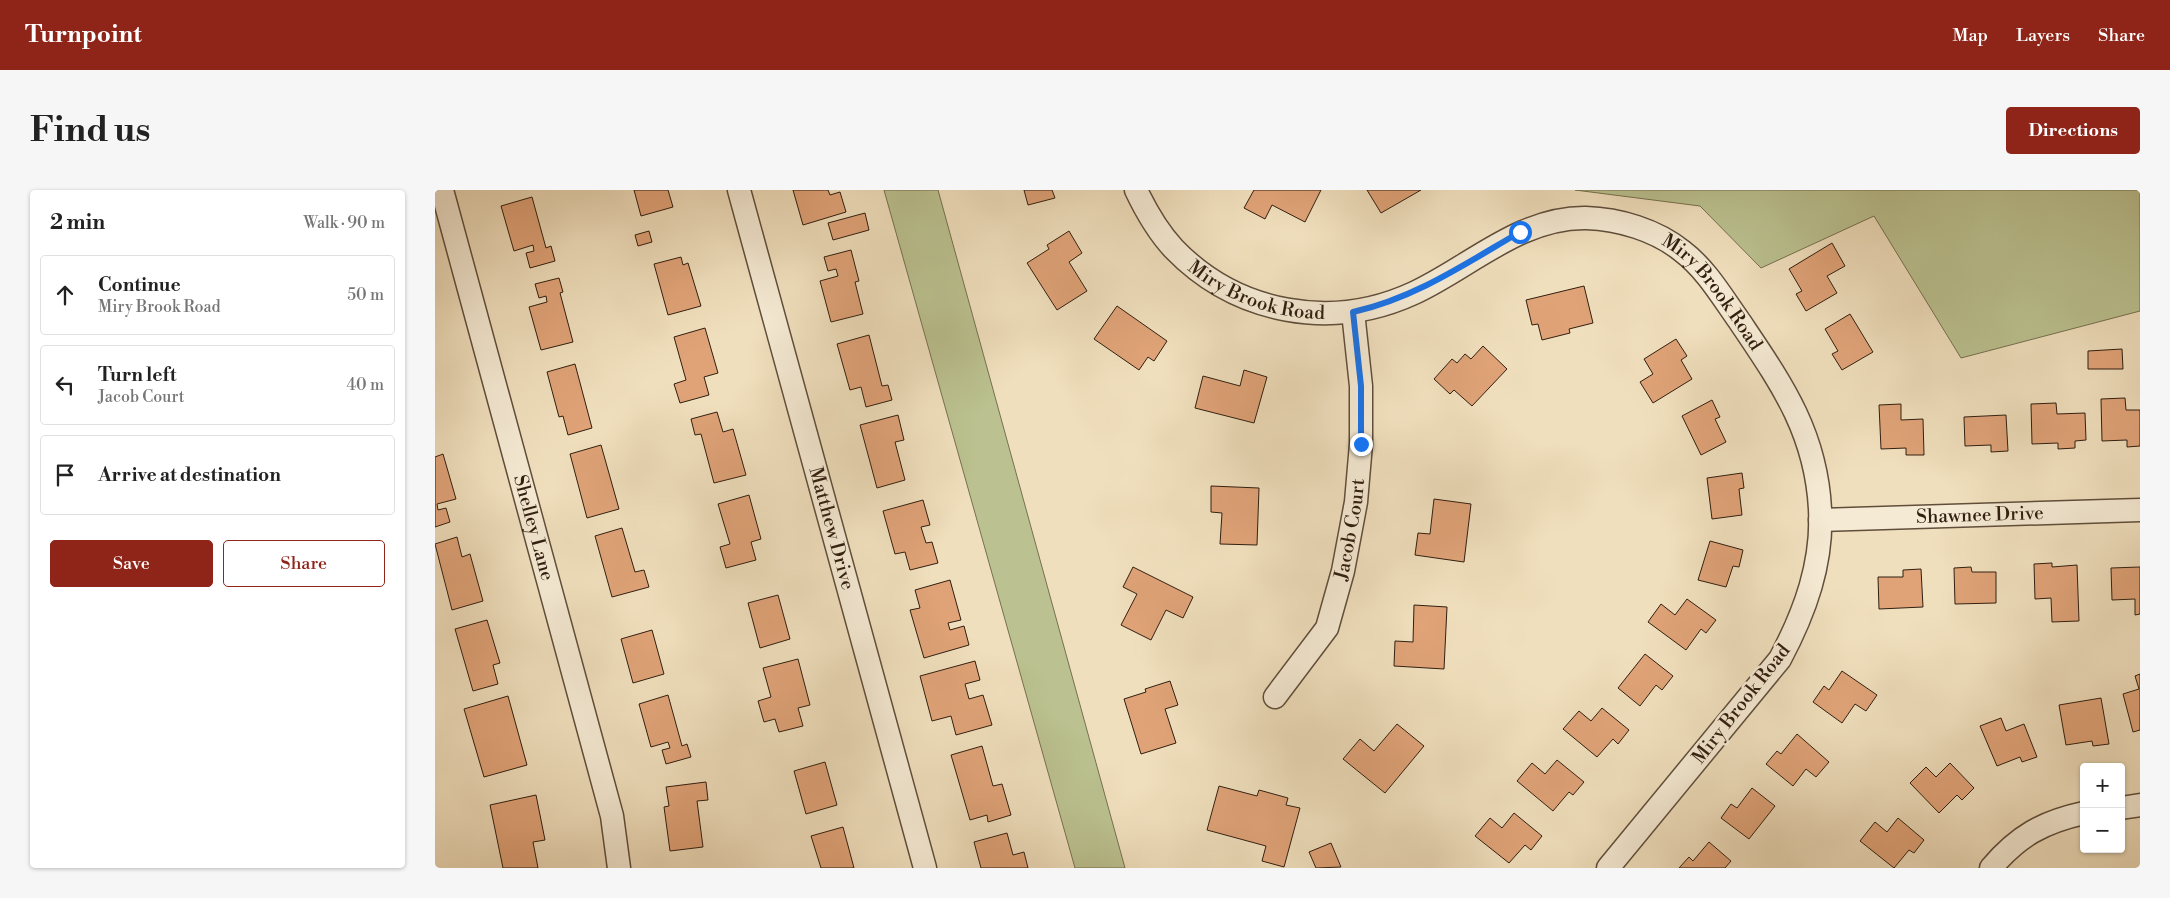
<!DOCTYPE html>
<html lang="en">
<head>
<meta charset="utf-8">
<style>
	body { margin:0; font-family:"Libre Bodoni",serif; background:#f6f6f6; color:#222 }
	.controls { position:absolute; right:15px; bottom:15px; display:grid; overflow:hidden; border-radius:5px; box-shadow:0 1px 4px #0004 }
	.controls button { width:45px; height:45px; display:grid; place-items:center; padding:0; border:0; border-bottom:1px solid #e0e0e0; background:#fff; color:#222; font:25px sans-serif }
	.stop { position:absolute; width:15px; height:15px; margin:-11px; border:4px solid #1a73e8; border-radius:50%; background:#fff }
	.stop.end { background:#1a73e8; border-color:#fff; box-shadow:0 1px 5px #0008 }
	.list { margin:0; padding:0; list-style:none }
	h2 { display:flex; justify-content:space-between; align-items:center; height:65px; margin:0; padding:0 20px; font-size:21px }
	h2 small { font-size:16px; font-weight:400; color:#767676 }
	.list li { display:grid; grid-template-columns:32px 1fr auto; gap:15px; align-items:center; box-sizing:border-box; height:80px; margin:0 10px 10px; padding:0 10px; border:1px solid #e0e0e0; border-radius:5px }
	.list b { display:block; font-size:19px; white-space:nowrap }
	.list p { margin:0; font-size:16px; white-space:nowrap; color:#767676 }
	.list em { font-size:16px; font-style:normal; color:#767676 }
	.actions { display:flex; gap:10px; padding:15px 20px }
	.actions a { flex:1; padding:11px 0; border:1px solid #8f2418; border-radius:5px; text-align:center; font-size:18px; color:#8f2418 }
	.actions .main { background:#8f2418; color:#fff }
	.icon { flex:none; width:28px; height:28px; fill:none; stroke:currentColor; stroke-width:2; stroke-linecap:round; stroke-linejoin:round }
	.map { position:relative; flex:none; width:1705px; height:678px; overflow:hidden; border-radius:5px }
	header { display:flex; align-items:center; gap:30px; box-sizing:border-box; height:70px; padding:0 25px; background:#8f2418; color:#fff }
	header strong { font-size:24px }
	nav { display:flex; gap:28px; margin-inline-start:auto; font-size:18px }
	.intro { display:flex; align-items:center; justify-content:space-between; box-sizing:border-box; height:120px; padding:0 30px }
	h1 { margin:0; font-size:35px }
	.button { padding:12px 22px; border-radius:5px; background:#8f2418; color:#fff; font-size:18px; font-weight:700 }
	main { display:flex; gap:30px; padding:0 30px }
	aside { flex:1; background:#fff; border-radius:5px; box-shadow:0 1px 4px #0004 }
	.map>svg:first-child { display:block }
	.green { fill:#bbc190; stroke:#767050 }
	.building { fill:#e0a378; stroke:#301e10 }
	.lines { fill:none; stroke-linecap:round; stroke-linejoin:round }
	.street-casing { stroke:#604e3b; stroke-width:25 }
	.street { stroke:#f5ead4; stroke-width:22 }
	.route { stroke:#1a73e8; stroke-width:6 }
	.labels { text-anchor:middle; dominant-baseline:central; stroke-width:5; stroke-linejoin:round; paint-order:stroke }
	.street-label { font-size:19px; fill:#301e10; stroke:#f5ead4 }
</style>
</head>
<body>
<header>
<strong>Turnpoint</strong>
<nav><a>Map</a><a>Layers</a><a>Share</a></nav>
</header>
<div class="intro"><h1>Find us</h1><a class="button">Directions</a></div>
<main>
<aside>
<h2>2 min<small>Walk · 90 m</small></h2>
<ul class="list">
<li><svg class="icon" aria-label="ahead" viewBox="0 0 24 24"><path d="M12 20V5M6 11l6-6 6 6"/></svg><div><b>Continue</b><p>Miry Brook Road</p></div><em>50 m</em></li>
<li><svg class="icon" aria-label="left" viewBox="0 0 24 24"><path d="M17 20v-9H6M10 6l-5 5 5 5"/></svg><div><b>Turn left</b><p>Jacob Court</p></div><em>40 m</em></li>
<li><svg class="icon" aria-label="arrive" viewBox="0 0 24 24"><path d="M6 21V4h12l-3 4 3 4H6"/></svg><div><b>Arrive at destination</b></div></li>
</ul>
<div class="actions"><a class="main">Save</a><a>Share</a></div>
</aside>
<div class="map">
<svg width="1705" height="678" viewBox="0 0 1705 678">
	<rect width="100%" height="100%" fill="#f0dfbd"/>
	<filter id="stains"><feTurbulence type="fractalNoise" baseFrequency=".004" numOctaves="4"/><feColorMatrix values="0 0 0 0 .2 0 0 0 0 .09 0 0 0 0 .02 0 0 0 .5 -.17"/></filter>
	<radialGradient id="worn" r=".72"><stop offset=".6" stop-color="#630" stop-opacity="0"/><stop offset="1" stop-color="#630" stop-opacity=".3"/></radialGradient>
	<!-- green -->
	<path class="green" d="M449,0H503L690,678H640Z
		M1140,0H1705V121L1526,168L1439,26L1326,78L1265,16Z"/>
	<!-- building -->
	<path class="building" d="M199,0H233L238,17L206,26Z
		M358,0H393L395,5L405,2L411,22L368,35Z
		M589,0H617L620,8L593,15Z
		M819,0H886L870,32L837,15L830,29L809,18Z
		M932,0H986L946,23Z
		M97,7L111,58L116,56L120,71L95,78L91,63L99,61L98,55L79,61L66,16Z
		M430,23L434,40L398,50L393,33Z
		M214,41L217,52L203,56L200,45Z
		M634,41L647,63L634,72L652,101L622,120L592,73L614,59L612,55Z
		M1397,53L1410,76L1392,86L1402,103L1371,121L1361,104L1367,101L1354,79Z
		M416,60L424,91L420,92L428,124L396,132L385,91L403,86L401,79L393,81L389,67Z
		M246,67L248,75L253,73L266,116L233,125L219,74Z
		M124,88L128,102L125,103L138,152L106,160L94,117L112,112L111,106L104,108L100,94Z
		M1149,96L1158,133L1134,139L1135,143L1107,150L1103,134L1097,135L1091,110Z
		M682,116L732,151L719,171L713,167L704,180L659,149Z
		M1415,124L1438,162L1407,180L1397,164L1403,161L1390,139Z
		M270,138L283,183L269,187L274,205L245,213L239,194L251,190L239,147Z
		M434,145L447,196L453,195L457,210L431,217L426,197L415,200L402,154Z
		M1241,149L1252,166L1246,170L1257,189L1218,213L1205,192L1218,184L1209,169Z
		M1048,156L1072,179L1037,216L1019,200L1015,204L999,189L1017,169L1022,173L1030,164L1036,169Z
		M1687,159L1688,179H1653V161Z
		M140,174L157,238L133,245L128,226L124,227L112,182Z
		M809,180L832,187L819,233L760,218L768,186L805,196Z
		M1690,208L1691,220H1705V256L1692,257V250L1667,251L1666,209Z
		M1277,210L1285,227L1280,229L1291,252L1266,265L1247,226Z
		M1621,213L1622,224L1650,223L1651,250L1640,251V258L1623,259V253L1597,254L1596,214Z
		M1466,214V230L1488,229L1489,265H1471V258L1446,259L1444,215Z
		M282,222L288,242L298,239L311,285L279,293L266,244L260,245L256,229Z
		M463,225L469,250L460,252L470,290L442,298L425,235Z
		M1571,225L1573,261L1556,262V255L1530,256L1529,227Z
		M166,255L184,319L152,328L135,264Z
		M8,264L21,309L2,314L3,320L11,318L15,332L0,337V267Z
		M1307,283L1309,298L1304,299L1307,325L1277,329L1272,288Z
		M776,296L824,298L822,355L785,354L787,323L776,322Z
		M314,305L326,349L316,352L321,370L291,378L285,357L295,354L283,314Z
		M999,309L1036,314L1029,372L980,365L983,343L995,344Z
		M488,310L495,335L486,337L491,353L497,352L503,373L475,380L470,362L460,364L448,321Z
		M187,338L200,382L209,380L214,397L177,407L160,346Z
		M22,347L27,367L35,364L48,411L17,420L0,354Z
		M1275,351L1308,360L1304,377L1298,376L1291,397L1263,390Z
		M1617,373V377L1642,375L1644,431L1617,432L1616,408L1600,409L1599,374Z
		M698,377L758,407L748,428L731,420L716,450L686,435L702,404L688,397Z
		M1536,377L1537,382H1561V413L1520,414L1519,378Z
		M1705,377V424L1700,425V409L1677,410L1676,378Z
		M1486,379L1488,417L1444,419L1443,387H1468V380Z
		M515,390L526,430L513,433L515,440L529,436L534,455L489,468L475,420L485,418L480,400Z
		M343,405L355,449L325,458L313,413Z
		M1252,409L1281,430L1271,443L1266,439L1251,460L1213,432L1226,414L1240,425Z
		M979,415L1012,417L1009,479L959,476L960,451L978,452Z
		M52,430L65,473L58,475L63,494L38,501L20,439Z
		M217,440L229,484L198,493L186,449Z
		M1210,464L1238,486L1227,500L1221,495L1205,516L1183,498Z
		M363,469L375,515L363,518L368,536L344,542L340,529L329,532L323,511L336,507L328,478Z
		M540,471L545,490L530,494L534,509L548,505L557,535L521,545L516,526L497,531L485,486Z
		M1407,481L1442,505L1431,521L1420,514L1407,533L1378,512L1389,496L1394,500Z
		M1705,484V540L1698,542L1688,504L1704,499L1700,486Z
		M735,491L743,515L730,519L741,553L706,564L689,509L711,502L710,499Z
		M233,505L247,556L252,554L256,567L231,574L227,560L235,558L233,552L216,557L204,514Z
		M73,506L92,575L49,587L29,519Z
		M1666,508L1674,554L1658,556L1657,551L1631,555L1624,515Z
		M1167,518L1194,540L1183,554L1178,549L1162,567L1128,539L1144,521L1156,531Z
		M1566,528L1571,541L1589,534L1602,567L1587,572L1585,567L1562,576L1545,536Z
		M962,534L989,556L950,603L908,569L925,549L939,561Z
		M1362,544L1394,572L1381,587L1371,579L1358,596L1331,574L1342,561L1346,564Z
		M547,556L558,596L567,594L576,625L553,632L552,625L535,630L516,565Z
		M1122,570L1149,592L1138,605L1134,602L1118,621L1082,591L1097,573L1110,584Z
		M390,572L402,615L371,624L359,581Z
		M1515,573L1539,598L1527,610L1522,605L1504,623L1475,593L1491,577L1501,587Z
		M271,592L273,610L262,611L268,657L235,661L229,617L234,616L231,597Z
		M784,596L822,606L824,600L853,608L851,615L865,618L849,677L827,671L831,656L772,640Z
		M1317,598L1340,616L1314,649L1286,628L1296,614L1302,618Z
		M101,605L110,650L98,652L103,678H68L55,615Z
		M1079,623L1107,646L1096,660L1090,655L1074,673L1040,646L1055,628L1067,638Z
		M1463,628L1489,650L1479,663L1474,660L1459,678L1425,651L1440,632L1452,642Z
		M408,637L419,678H386L376,646Z
		M572,643L578,665L589,662L593,678H546L539,652Z
		M1274,652L1296,671L1290,678H1244L1254,667L1258,671Z
		M896,653L906,677L881,678L874,662Z"/>
	<g class="lines">
		<!-- street casing -->
		<g class="street-casing">
			<g id="street">
				<path id="s1" d="M7,0L177,626L184,678"/>
				<path id="s2" d="M304,0L490,678"/>
				<path id="s3" d="M701,0C711,21 723,42 739,59C802,124 897,141 979,103C1035,77 1085,27 1151,28C1184,29 1221,40 1247,61C1272,80 1287,107 1305,132C1346,193 1381,242 1385,319C1388,373 1370,422 1345,469L1173,678"/>
				<path id="s4" d="M1385,330L1705,320"/>
				<path id="s5" d="M840,507L892,438L908,381L921,312L926,254V196L918,122"/>
				<path d="M1686,618L1705,615"/>
				<path d="M1556,678C1583,646 1608,632 1649,623"/>
			</g>
		</g>
		<!-- street -->
		<use href="#street" class="street"/>
	</g>
	<g class="lines">
		<!-- route -->
		<path class="route" d="M926,254V196L918,122C980,108 1030,74 1085,42"/>
	</g>
	<g class="labels">
		<!-- street labels -->
		<g class="street-label">
			<text stroke="none"><textPath href="#s3" startOffset="166">Miry Brook Road</textPath></text>
			<text stroke="none"><textPath href="#s3" startOffset="675">Miry Brook Road</textPath></text>
			<text stroke="none"><textPath href="#s4" startOffset="160">Shawnee Drive</textPath></text>
			<text stroke="none"><textPath href="#s1" startOffset="350">Shelley Lane</textPath></text>
			<text stroke="none"><textPath href="#s2" startOffset="351">Matthew Drive</textPath></text>
			<text stroke="none"><textPath href="#s5" startOffset="188">Jacob Court</textPath></text>
			<text transform="translate(1306 514) rotate(-52)">Miry Brook Road</text>
		</g>
	</g>
	<rect width="100%" height="100%" filter="url(#stains)"/>
	<rect width="100%" height="100%" fill="url(#worn)"/>
</svg>
<div class="controls">
<button>+</button>
<button>−</button>
</div>
<div class="stop" style="left:1085px;top:42px"></div>
<div class="stop end" style="left:926px;top:254px"></div>
</div>
</main>
</body>
</html>
